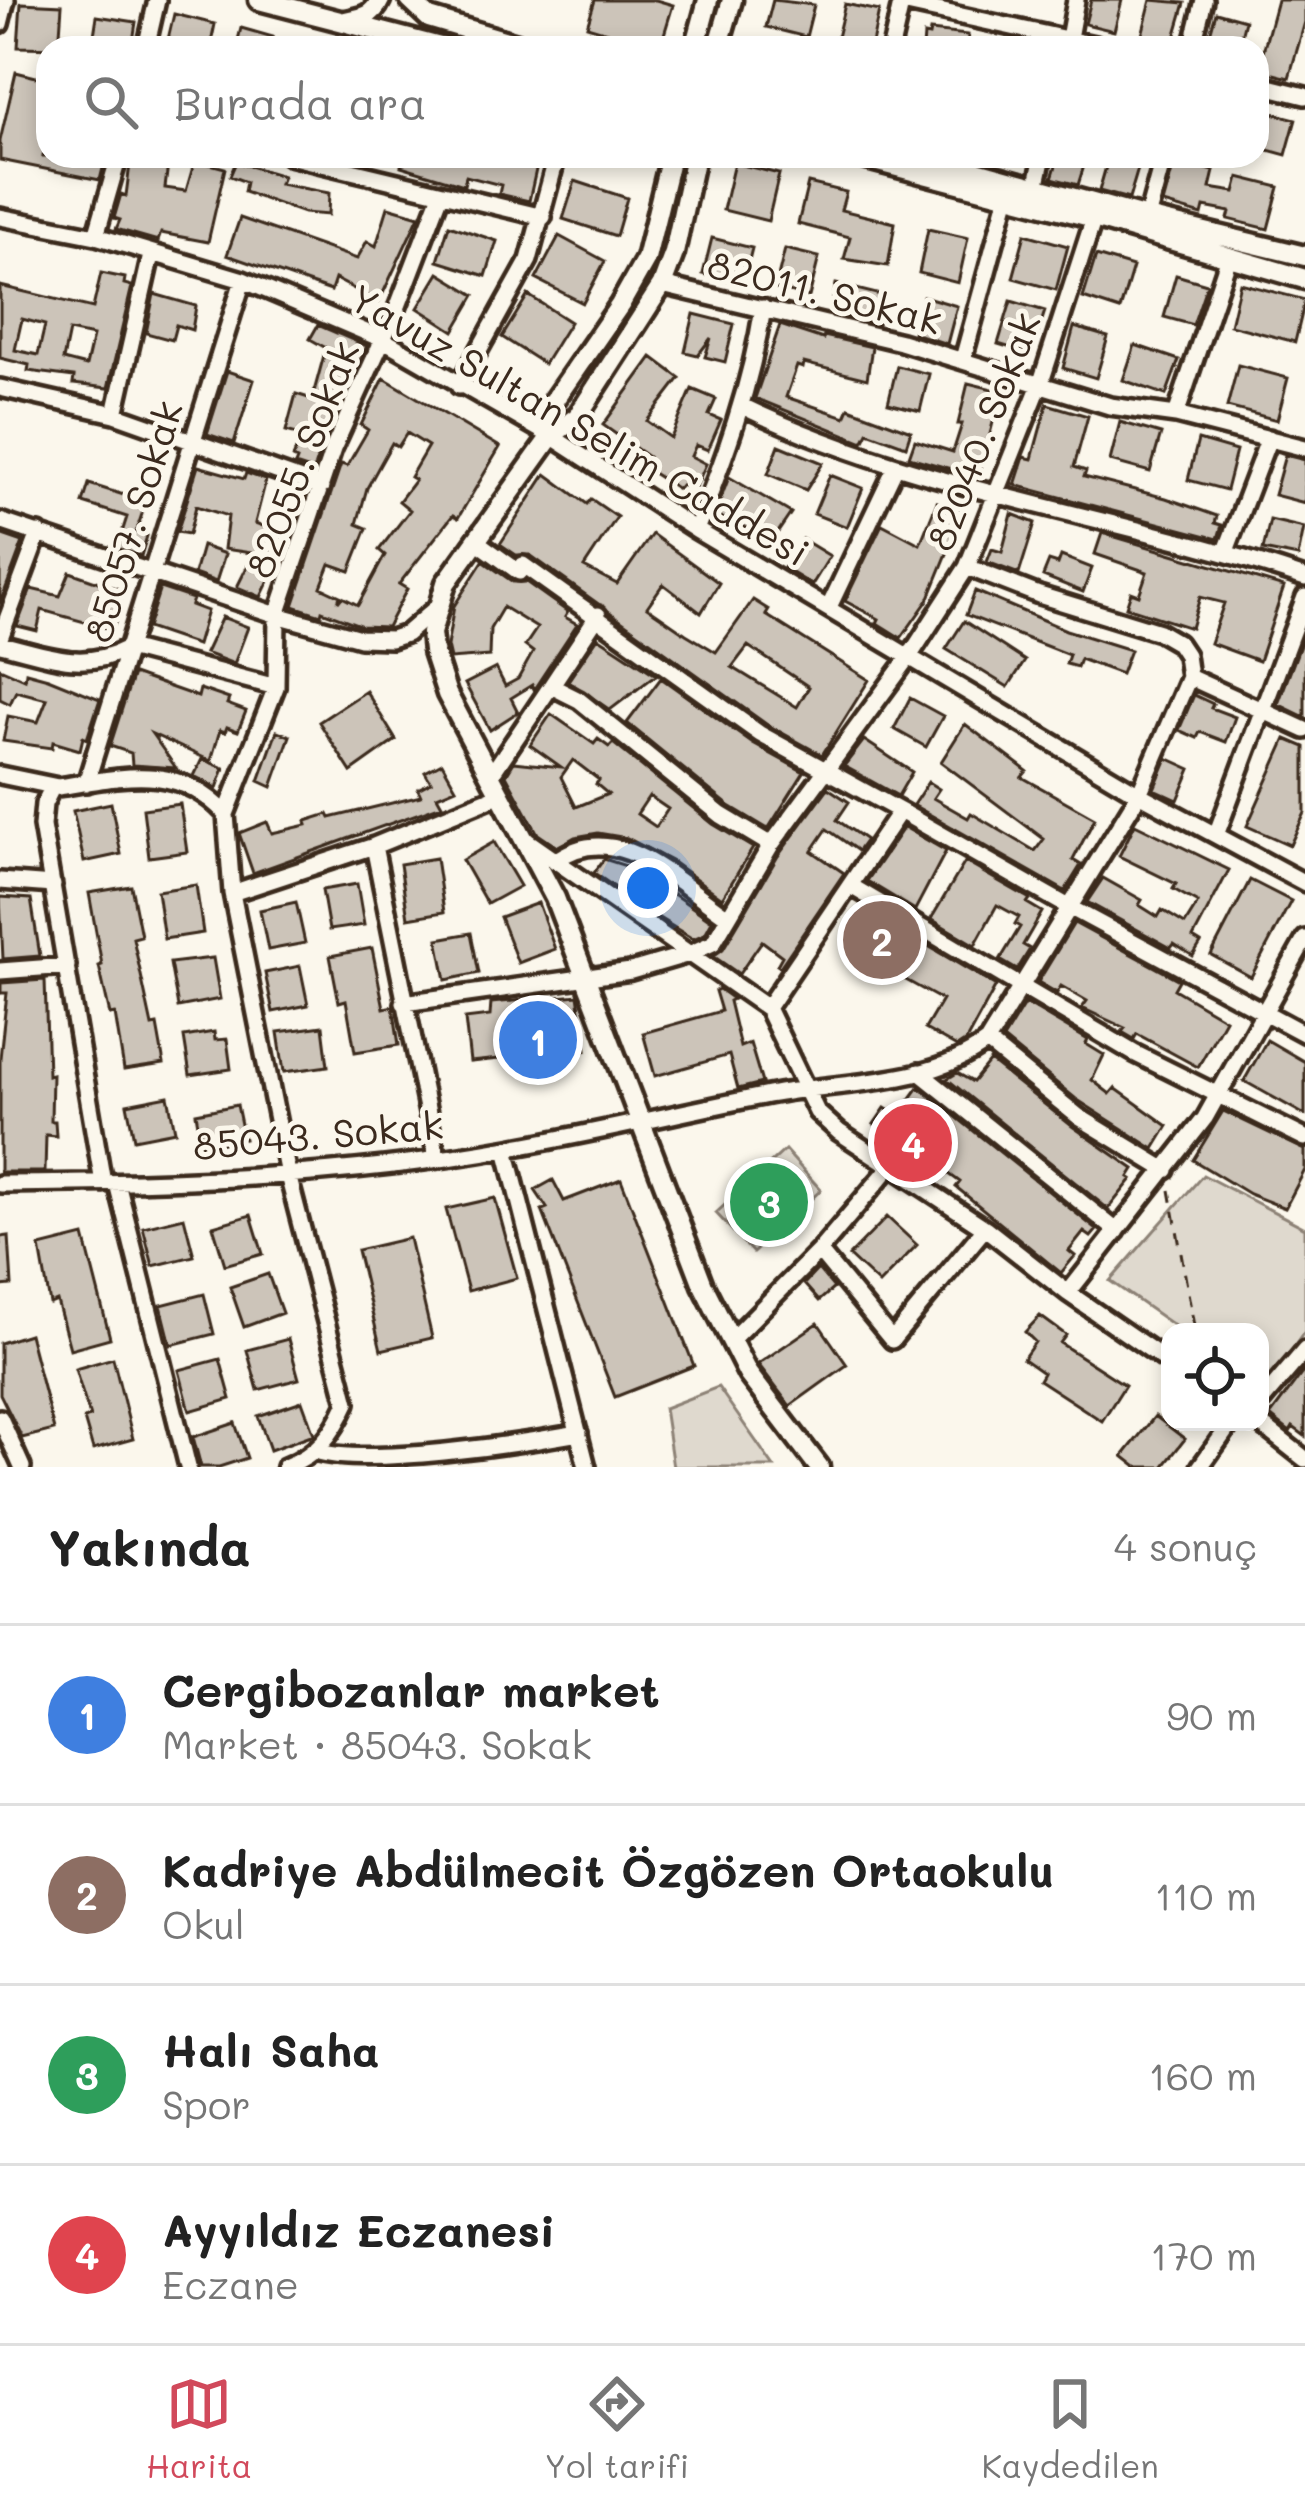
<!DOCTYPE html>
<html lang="tr">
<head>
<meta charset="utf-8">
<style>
	body { margin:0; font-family:Mali,sans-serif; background:#f2f2f2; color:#222 }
	.controls { position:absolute; right:36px; bottom:36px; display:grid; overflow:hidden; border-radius:24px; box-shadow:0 6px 18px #0003 }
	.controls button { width:108px; height:108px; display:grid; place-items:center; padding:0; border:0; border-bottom:3px solid #e0e0e0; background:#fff; color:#222; font:60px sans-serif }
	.you { position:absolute; left:648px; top:888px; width:42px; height:42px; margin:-30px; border:9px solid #fff; border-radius:50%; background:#1a73e8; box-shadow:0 0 0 18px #1a73e833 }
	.badge { display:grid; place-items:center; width:78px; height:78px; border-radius:50%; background:#d1495b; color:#fff; font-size:39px; font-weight:700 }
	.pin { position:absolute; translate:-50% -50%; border:6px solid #fff; box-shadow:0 3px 12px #0006 }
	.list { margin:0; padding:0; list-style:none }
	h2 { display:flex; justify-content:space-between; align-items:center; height:156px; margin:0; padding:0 48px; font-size:51px }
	h2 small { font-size:39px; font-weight:400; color:#767676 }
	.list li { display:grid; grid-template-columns:78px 1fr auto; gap:36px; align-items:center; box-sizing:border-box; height:180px; padding:0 48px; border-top:3px solid #e0e0e0 }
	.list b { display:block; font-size:45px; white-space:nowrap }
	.list p { margin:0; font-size:39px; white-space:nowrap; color:#767676 }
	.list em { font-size:39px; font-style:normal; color:#767676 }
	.icon { flex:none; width:66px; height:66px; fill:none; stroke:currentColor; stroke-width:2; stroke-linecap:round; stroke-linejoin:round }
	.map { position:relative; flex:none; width:1305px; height:1467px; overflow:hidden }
	.search { position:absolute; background:#fff; box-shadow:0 6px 18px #0003; left:36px; right:36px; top:36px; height:132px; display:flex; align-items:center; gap:30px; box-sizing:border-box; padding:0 42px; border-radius:36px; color:#767676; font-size:45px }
	.sheet { height:876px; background:#fff }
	nav { display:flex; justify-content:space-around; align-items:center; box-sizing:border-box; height:168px; border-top:3px solid #e0e0e0; background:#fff; font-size:33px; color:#767676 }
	nav a { display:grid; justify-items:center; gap:6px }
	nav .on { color:#d1495b }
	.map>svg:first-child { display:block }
	.green { fill:#dfd9ce; stroke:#8d8276; stroke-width:3 }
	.building { fill:#ccc4b9; stroke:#3b2a1e; stroke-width:3; fill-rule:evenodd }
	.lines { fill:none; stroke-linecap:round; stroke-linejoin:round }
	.minor-casing { stroke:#3b2a1e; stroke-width:24 }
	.major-casing { stroke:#3b2a1e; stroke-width:27 }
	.path { stroke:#3b2a1e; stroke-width:3; stroke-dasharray:12 9; stroke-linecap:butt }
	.minor { stroke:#fbf7ec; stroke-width:15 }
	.major { stroke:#fbf7ec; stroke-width:18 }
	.labels { text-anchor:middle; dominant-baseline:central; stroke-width:10; stroke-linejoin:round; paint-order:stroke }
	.street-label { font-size:39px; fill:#3b2a1e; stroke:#fbf7ec }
</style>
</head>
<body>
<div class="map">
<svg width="1305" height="1467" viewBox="0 0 1305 1467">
	<rect width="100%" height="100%" fill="#fbf7ec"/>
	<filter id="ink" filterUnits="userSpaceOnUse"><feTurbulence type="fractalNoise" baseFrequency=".00833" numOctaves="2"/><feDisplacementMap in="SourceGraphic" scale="24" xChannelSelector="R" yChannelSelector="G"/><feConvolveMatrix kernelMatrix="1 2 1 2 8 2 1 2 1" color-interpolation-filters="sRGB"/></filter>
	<g filter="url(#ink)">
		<!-- green -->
		<path class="green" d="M785,1150L821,1190L753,1253L716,1213Z
			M1203,1175L1305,1228V1331L1264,1389L1260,1386V1332H1183L1110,1281Z
			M718,1387L774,1467H673L664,1408Z"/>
		<!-- building -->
		<path class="building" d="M595,0H656L673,5L660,48L587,26Z
			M773,0L814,5L806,37L766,27Z
			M1091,0H1122L1114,31L1085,24Z
			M1151,0L1185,3L1172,48L1141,39Z
			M1277,0H1305V22L1289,78L1258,70Z
			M21,3L62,5L59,48L18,47Z
			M845,4L879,11L871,48L835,46Z
			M1216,12L1245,20L1238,48H1206Z
			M174,14L215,24L210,48H166Z
			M97,16L136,22L132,48H92Z
			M241,28L273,37L270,48H236Z
			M930,31L968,35L967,48H923L924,35L929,36Z
			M16,72L48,80V136L43,156H106L100,180L0,160V141Z
			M1261,110L1296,119L1286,155L1257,147Z
			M131,156H169L165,188L186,191L195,160L225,168L208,242L161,233L158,241L116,229L120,220L114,218L121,194L126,196Z
			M403,156H539L529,201L499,194L501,185L466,176L464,185L401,166Z
			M1059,156H1087L1078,185L1052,178Z
			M1109,156L1140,162L1129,199L1099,191Z
			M1175,160L1214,171L1210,188L1235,192L1239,177L1279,187L1268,229L1228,219L1230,212L1204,207L1202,215L1163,204Z
			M236,162L283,176L280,184L329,193L328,215L304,213L244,192L246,182L230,176Z
			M734,163L779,174L768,221L723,210Z
			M575,181L627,198L616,236L563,219Z
			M808,183L846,192L841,210L895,223L888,266L844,259L850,237L798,224Z
			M388,207L419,216L379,302L335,279L331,291L227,255L240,218L357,259L367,241L376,246Z
			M449,225L497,241L486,276L438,261Z
			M928,229L968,238L958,283L919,273Z
			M1025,234L1068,246L1056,290L1013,278Z
			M559,236L605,261L583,303L536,279Z
			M712,238L752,248L743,284L703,274Z
			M785,249L819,257L809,297L775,289Z
			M1096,256L1133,267L1120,310L1083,298Z
			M101,273L125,278L124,284L132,286L108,388L73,384L74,377L28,371L29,365L0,358V286L93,308ZM22,319L45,325L38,355L15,350ZM69,331L93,336L86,366L63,360Z
			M439,273L475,295L454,331L418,308Z
			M1176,275L1207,284L1193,325L1164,317Z
			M1240,283L1305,300L1295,342L1230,325Z
			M836,284L885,296L878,324L830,313Z
			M154,294L196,306L192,330L176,325L172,340L146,333Z
			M528,295L570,322L544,364L502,337Z
			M923,296L957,306L947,344L913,333Z
			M1011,301L1045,311L1031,354L998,344Z
			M694,314L734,324L725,362L705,357L711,338L698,355L685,352Z
			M318,325L367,346L341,402L337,400L313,471L295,465L297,460L293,458L301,435L286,431L296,394L312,399L326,348L310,339Z
			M780,325L823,339L824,336L872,347L867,379L804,363L803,368L797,366L786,397L845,417L849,408L911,431L906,446L868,432L863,442L755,398Z
			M1074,327L1108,337L1096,378L1063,368Z
			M1135,345L1179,360L1166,395L1123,380Z
			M652,357L680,378L647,421L671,438L692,389L716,399L709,415L721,420L708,450L696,445L691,456L706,464L694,491L681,485L678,489L653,473L644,463L648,457L603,425Z
			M1238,365L1288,378L1277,420L1227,407Z
			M897,366L929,374L920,411L888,403Z
			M227,371L254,380L234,443L207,434Z
			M384,378L500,447L458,518L453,515L399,584L407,589L387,627L362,626L322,611L321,615L293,606L341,464L347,466L368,430L361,425ZM407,433L428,446L410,477L415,480L399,501L410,510L379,550L385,555L358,605L342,597L338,602L340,596L321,587L330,564L350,571L367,528L357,524L367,488L392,443L398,447Z
			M968,383L1001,391L979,477L909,457L915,440L953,452L962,424H958Z
			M1047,404L1088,416L1074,467L1086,471L1084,477L1166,498L1217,516L1215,523L1222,525L1218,539L1015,485L1024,457L1032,459Z
			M1120,422L1161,434L1150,472L1110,461Z
			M1198,440L1236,451L1226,490L1188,480Z
			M779,445L823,463L806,490L768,474Z
			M1285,455L1305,460V503L1274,495Z
			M198,466L244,479L246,473L266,480L255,523L266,527L264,536L283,539L280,557L224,549L228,516L196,506L189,534L177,532Z
			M546,474L587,504L591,499L617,517L584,567L617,584L652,534L719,583L701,613L663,584L647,607L686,634L716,652L753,600L769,610L766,615L869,680L822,755L766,724L530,555H516L500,544ZM748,646L809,687L797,707L732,667Z
			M830,475L863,488L847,527L814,514Z
			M729,477L791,513L770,544L732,519L730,522L715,514Z
			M89,484L146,502L136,532L147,536L141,556L117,548L127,517L83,503Z
			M937,502L964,512L928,600L901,638L877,623L879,619L845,601L882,524L920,544Z
			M1012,514L1035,523L1019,574L987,562L992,549L1002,552Z
			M1270,520L1304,528L1298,557L1263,550Z
			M1102,533L1284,587L1259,661L1210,643L1224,603L1200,597L1191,628L1126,607L1131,592L1139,595L1147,572L1095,554Z
			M0,534L23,542L0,604Z
			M802,539L830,556L812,585L784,568Z
			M202,546L225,554L216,582L194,574Z
			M1061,556L1092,568L1083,592L1043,576L1049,561L1058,564Z
			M483,561L513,582H526L568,612L565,617L577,624L534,689L532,685L511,698L518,712L490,730L465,684L496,668L505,686L518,679L533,652L525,646L537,628L503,607L490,629L489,656L450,659L447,646L454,606Z
			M248,565L271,576L261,597L237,587Z
			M70,572L124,591L113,630L42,610L37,631L17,626L31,589L60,596Z
			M160,588L193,599L191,605L207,611L197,645L147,628Z
			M975,591L1066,630L1130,650L1121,674L1080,659L1077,667L1066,664L1069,655L966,615Z
			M222,617L248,627L234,664L205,653Z
			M964,621L1025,661L1008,687L946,649Z
			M1305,632V717L1278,704Z
			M598,637L656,675L610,710L568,681Z
			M0,668L25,679L26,672L48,678L100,699L87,739L83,737L80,750L53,742L52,748L3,741L8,716L38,722L47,699L16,691L10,704L0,699Z
			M133,674L198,697L200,689L229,699L227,704L246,711L238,731L227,727L225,732L220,730L211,761L152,734L176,768L132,765L131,753L110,746Z
			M661,678L753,744L804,772L768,829L728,805L627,723Z
			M366,691L396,740L351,772L319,722Z
			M1194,695L1213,704L1211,708L1235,717L1226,742L1200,732L1197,738L1179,730Z
			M910,698L943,716L926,747L894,729Z
			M551,714L594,744L598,739L609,747L613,743L713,824L753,848L722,898L673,862L627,838L598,833L575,837L557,847L538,834L506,775L514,762L561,767L530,745ZM573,760L599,780L596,784L608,794L576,807L561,777ZM649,796L668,809L656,827L637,814Z
			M965,724L1027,771L1022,777L1095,818L1073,860L1081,865L1065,891L913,805L928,782L939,789L933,798L968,818L971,813L1035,851L1044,839L941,762Z
			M277,731L290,736L272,787L259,781Z
			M1286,739L1305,747V813L1290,845L1247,826Z
			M864,740L912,772L898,796L844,766Z
			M1167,758L1191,769L1178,800L1154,789Z
			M202,759L224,768L217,788L194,776Z
			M442,763L456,788L437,796L442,805L253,873L239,833L267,822L272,833L307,825L306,821L328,814L330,818L421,796L418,789L431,782L425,772Z
			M828,788L849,802L837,820L866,840L858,851L827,829L812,851L844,873L780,967L777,965L782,956L762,941L739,974L713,956L723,949L778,856Z
			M111,803L121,854L84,862L73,811Z
			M180,804L187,852L149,857L143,809Z
			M1135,824L1229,870L1193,938L1201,943L1193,956L1174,944L1171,948L1087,902L1103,878L1142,900L1139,905L1158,917L1162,910L1185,924L1198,903L1173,889L1176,884L1119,856Z
			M904,827L946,851L915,910L867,881Z
			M494,842L520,886L487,904L462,860Z
			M436,858L444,912L408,918L400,864Z
			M604,859L639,870L712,921L705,934L693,939L654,915L660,907L641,895L636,902L594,873Z
			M965,862L1030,899L1027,903L1042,912L1023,945L1030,949L1017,970L1000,960L1020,927L1015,924L1019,917L997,905L975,945L931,919Z
			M1250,880L1291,901L1251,977L1211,955Z
			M357,884L364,925L329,930L322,890Z
			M196,885L203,933L164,939L157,891Z
			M131,886L141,936L133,938L152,1026L157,1025L164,1064L124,1070L115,1014L110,1015L99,966L102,965L89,893Z
			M0,897L31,899L40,956L3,959Z
			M296,902L305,943L268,950L260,910Z
			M538,903L555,949L518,963L500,917Z
			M867,910L996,986L966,1041L957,1047L925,1029L942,1000L846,947Z
			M1074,923L1179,980L1174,989L1225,1019L1198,1067L1137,1034L1134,1039L1122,1032L1125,1028L1082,1008L1087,1001L1061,986L1057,993L1038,982Z
			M471,933L479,973L446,980L438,939Z
			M372,948L384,1008L393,1006L399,1045L355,1052L346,1000L339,1002L330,956Z
			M213,958L220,999L178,1007L170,963Z
			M300,966L308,1005L273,1012L265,973Z
			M45,980L48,1075L52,1074L51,1121H55L56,1136L46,1135L45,1172H0V1058L7,993H1V983Z
			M719,989L733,999L729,1001L740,1047L750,1043L762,1083L738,1089L729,1055L655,1076L643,1033L721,1011L715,991Z
			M578,995L586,1050L470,1062L465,1019L490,1016L491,1003Z
			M1025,1003L1088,1040L1086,1044L1104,1055L1092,1080L1110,1094L1115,1088L1168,1126L1154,1149L1076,1099L1003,1039Z
			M323,1026L328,1066L284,1072L278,1032Z
			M214,1032L215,1040L227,1039L231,1069L190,1075L184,1037Z
			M1267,1040L1305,1062V1115L1244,1081Z
			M990,1061L1072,1126L1134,1169L1129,1177L1132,1179L1108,1209L947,1079L957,1073L973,1082Z
			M919,1087L1097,1230L1091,1237L1084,1232L1069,1251L1075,1256L1061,1273L956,1187L960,1182L941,1168L934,1177L878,1138L883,1130L874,1124L885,1108L898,1116Z
			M168,1096L175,1131L134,1139L127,1104Z
			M237,1105L244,1139L202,1147L196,1113Z
			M1223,1111L1305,1150V1170L1285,1208L1249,1194L1193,1160Z
			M621,1179L694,1366L615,1397L542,1210L547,1208L535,1190L553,1180L564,1201Z
			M495,1198L517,1278L468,1291L446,1209Z
			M251,1215L263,1254L225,1265L213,1226Z
			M184,1217L194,1256L153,1266L143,1227Z
			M887,1217L917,1245L879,1284L849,1256Z
			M9,1236L12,1285L0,1286V1237Z
			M84,1236L110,1338L70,1349L57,1301L50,1304L40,1247Z
			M409,1238L432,1338L381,1350L357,1250Z
			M818,1269L834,1288L819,1301L804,1284Z
			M268,1274L282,1313L244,1327L230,1287Z
			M204,1294L214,1334L171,1345L161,1305Z
			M1040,1316L1066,1335L1060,1343L1125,1385L1102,1421L1039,1380L1043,1373L1023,1359L1035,1342L1025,1332Z
			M818,1323L847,1365L790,1406L758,1364Z
			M29,1334L54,1430L22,1438L0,1394V1343Z
			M288,1339L299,1379L258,1390L247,1350Z
			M113,1358L133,1439L93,1450L84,1419L90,1417L75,1369Z
			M220,1359L231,1399L190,1411L179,1370Z
			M1305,1369V1436L1293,1427L1290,1432L1270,1416Z
			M302,1401L314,1434L270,1450L258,1416Z
			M1155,1416L1185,1439L1163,1467H1137L1123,1456Z
			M235,1423L247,1458L219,1467H201L193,1437Z"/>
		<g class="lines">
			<!-- minor casing -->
			<g class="minor-casing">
				<path id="minor" d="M902,3L1108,48
					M0,24L6,0
					M1068,44L1076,0
					M146,48L157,0
					M891,48L902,0
					M1192,48L1204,0
					M1257,84L1305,96
					M289,156L543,217
					M1036,188L1043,156
					M0,217L96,236L243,280L382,339L551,436L696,530L1139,794L1305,883
					M1147,218L1164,156
					M96,236L119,156
					M662,285L901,342L1110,406L1176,415L1305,448
					M963,359L1008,195
					M459,386L529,260L557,156
					M0,388L115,414L321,487
					M742,406C919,492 1120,515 1305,578
					M115,414L151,255
					M1176,415L1229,257
					M0,521L277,615L360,638L391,639L406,634L436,608
					M696,530C725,457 751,386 763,308
					M476,541L519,572L523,565L760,734L900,811
					M1226,551L1269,438
					M967,567L1039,595L1159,632L1178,643L1186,655L1189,677
					M829,607L896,466
					M0,638L39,533
					M0,644C48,655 82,672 128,648L276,687
					M551,686L598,615
					M0,775L58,787
					M491,775L551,686L579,700L721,815L771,845
					M86,783L243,280
					M1216,835L1305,597
					M526,840L767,1008L817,1112L839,1132L985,1228L1068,1293L1170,1363
					M374,846L437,1158
					M555,861C616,816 676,882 728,917
					M0,881L53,885
					M851,886L1134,1053L1305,1138
					M232,893L374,846L501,794
					M0,971L67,966
					M404,1003L631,971L689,954L713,943L771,845L909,657L967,567L1041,382L1094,218
					M767,1008L900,811L1069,907L1305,1034
					M987,1042L1079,1117L1166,1170
					M919,1072L1117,1231
					M506,1149L587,1467
					M103,1183L42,826L44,804L52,788L58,787C123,777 177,761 226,814
					M117,1183L188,1467
					M0,1184C169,1183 342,1178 509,1148C596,1133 682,1112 768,1095C839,1081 928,1087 987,1042L1139,794L1189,677L1305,730
					M819,1251L892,1340L985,1228
					M1068,1293L1205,1118L1305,939
					M731,1340L819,1251L891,1166
					M1260,1403L1305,1350
					M0,1418L22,1467
					M1258,1422L1305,1459
					M315,1451C367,1467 518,1444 579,1433
					M285,1467C318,1454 333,1434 347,1403L288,1175L232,893L226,814L276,687L277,615L333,449L398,306L441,194
					M1200,1467L1232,1422"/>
			</g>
			<!-- major casing -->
			<g class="major-casing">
				<path id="major" d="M259,0L444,48
					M410,0L429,18L530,48
					M345,21C362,18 373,16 380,0
					M695,48L708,0
					M718,48L732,0
					M695,156L674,253L662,285L577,417L551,436L446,583L431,633L433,651L447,694L555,898L703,1285L748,1374L819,1467
					M855,156L1094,218L1305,279
					M922,156L1147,218L1305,256
					M551,436L553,402L620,305L646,259L671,156"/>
			</g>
			<!-- path -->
			<path class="path" d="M1170,1190L1195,1332"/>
			<!-- minor -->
			<use href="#minor" class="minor"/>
			<!-- major -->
			<use href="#major" class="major"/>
		</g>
	</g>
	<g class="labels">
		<!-- street labels -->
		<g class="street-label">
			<text transform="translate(825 291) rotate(14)">82011. Sokak</text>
			<text transform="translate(580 424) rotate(30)">Yavuz Sultan Selim Caddesi</text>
			<text transform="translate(982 431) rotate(-69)">82040. Sokak</text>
			<text transform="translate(301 459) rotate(-69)">82055. Sokak</text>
			<text transform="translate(132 521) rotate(-73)">85057. Sokak</text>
			<text transform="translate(318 1134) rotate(-5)">85043. Sokak</text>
		</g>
	</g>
</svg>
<div class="controls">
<button><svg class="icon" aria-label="locate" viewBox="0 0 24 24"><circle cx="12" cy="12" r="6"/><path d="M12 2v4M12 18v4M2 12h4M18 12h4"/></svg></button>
</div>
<div class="you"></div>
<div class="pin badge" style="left:538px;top:1040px;background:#3f7fe0">1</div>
<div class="pin badge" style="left:882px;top:940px;background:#8d6e63">2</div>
<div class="pin badge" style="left:769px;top:1202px;background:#2e9e5b">3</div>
<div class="pin badge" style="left:913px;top:1143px;background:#e0444e">4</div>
<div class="search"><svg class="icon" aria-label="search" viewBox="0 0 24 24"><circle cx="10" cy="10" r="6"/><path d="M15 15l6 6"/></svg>Burada ara</div>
</div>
<section class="sheet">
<h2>Yakında<small>4 sonuç</small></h2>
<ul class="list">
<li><span class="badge" style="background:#3f7fe0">1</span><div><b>Cergibozanlar market</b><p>Market · 85043. Sokak</p></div><em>90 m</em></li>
<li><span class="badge" style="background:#8d6e63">2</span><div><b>Kadriye Abdülmecit Özgözen Ortaokulu</b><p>Okul</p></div><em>110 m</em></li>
<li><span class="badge" style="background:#2e9e5b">3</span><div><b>Halı Saha</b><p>Spor</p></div><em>160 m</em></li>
<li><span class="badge" style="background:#e0444e">4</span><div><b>Ayyıldız Eczanesi</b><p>Eczane</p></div><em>170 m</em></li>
</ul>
</section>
<nav>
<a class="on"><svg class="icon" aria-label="map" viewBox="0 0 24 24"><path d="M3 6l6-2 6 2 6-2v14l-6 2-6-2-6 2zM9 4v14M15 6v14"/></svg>Harita</a>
<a><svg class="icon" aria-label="directions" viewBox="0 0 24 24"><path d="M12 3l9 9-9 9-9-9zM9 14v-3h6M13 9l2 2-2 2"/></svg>Yol tarifi</a>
<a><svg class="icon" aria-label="saved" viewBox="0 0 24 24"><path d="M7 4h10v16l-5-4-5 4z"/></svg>Kaydedilen</a>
</nav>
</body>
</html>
